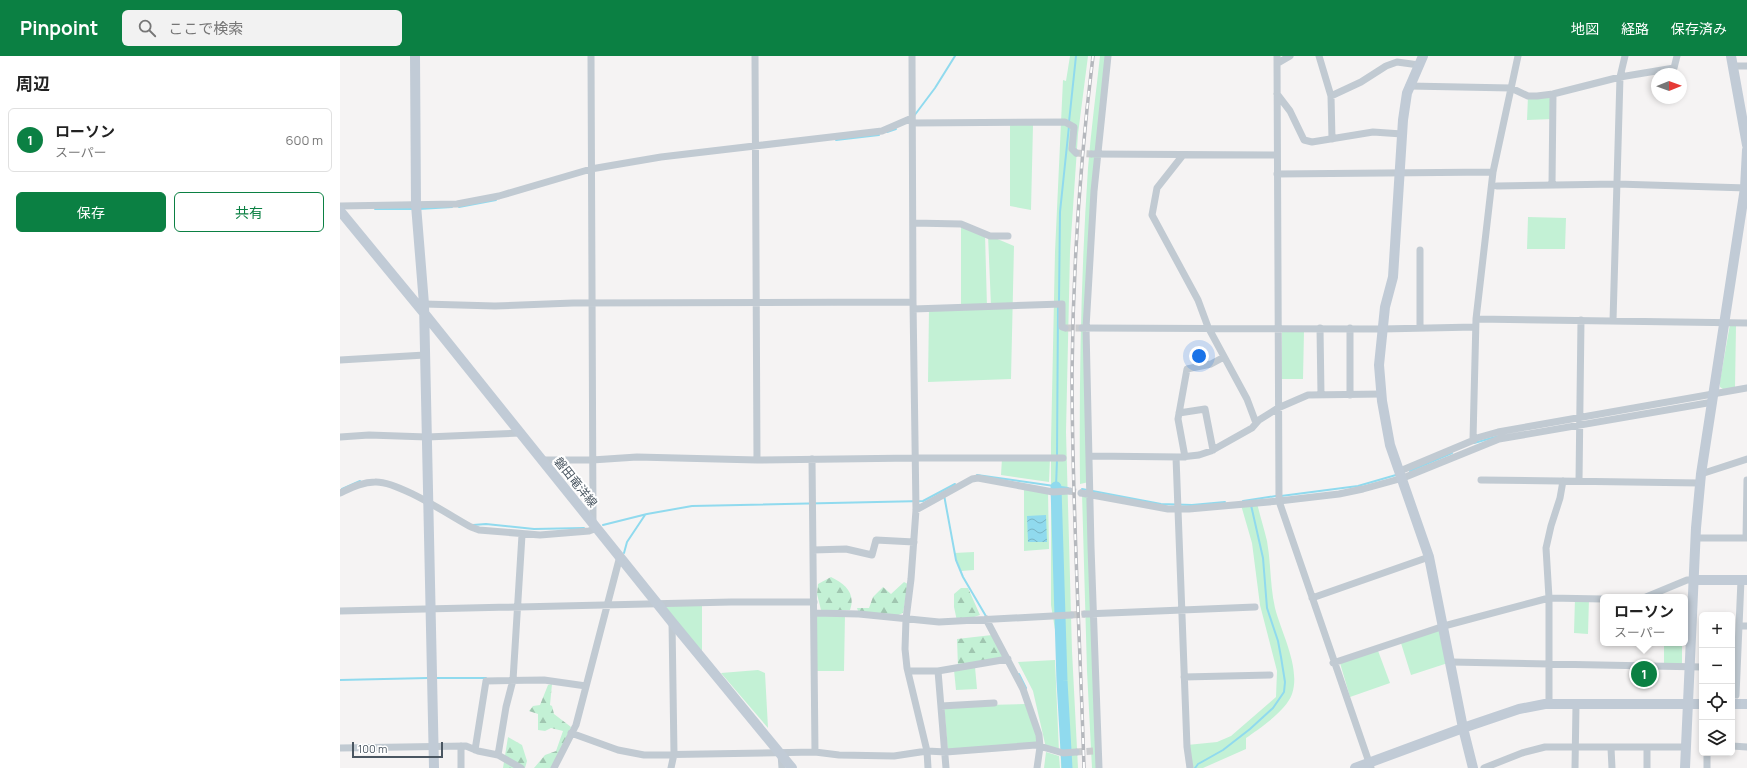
<!DOCTYPE html>
<html lang="ja">
<head>
<meta charset="utf-8">
<style>
	body { margin:0; font-family:Manrope,"Noto Sans JP",sans-serif; background:#f2f2f2; color:#222 }
	.controls { position:absolute; right:12px; bottom:12px; display:grid; overflow:hidden; border-radius:6px; box-shadow:0 2px 6px #0003 }
	.controls button { width:36px; height:36px; display:grid; place-items:center; padding:0; border:0; border-bottom:1px solid #e0e0e0; background:#fff; color:#222; font:20px sans-serif }
	.compass { position:absolute; left:1311px; top:12px; width:36px; height:36px; border-radius:50%; background:#fff; box-shadow:0 2px 6px #0003; rotate:89deg }
	.scale { position:absolute; left:12px; bottom:10px; width:91px; box-sizing:border-box; padding-left:4px; border:2px solid #4a5661; border-top:0; font-size:11px; line-height:14px; white-space:nowrap; color:#4a5661; -webkit-text-stroke:3px #fff; paint-order:stroke }
	.you { position:absolute; left:859px; top:300px; width:14px; height:14px; margin:-10px; border:3px solid #fff; border-radius:50%; background:#1a73e8; box-shadow:0 0 0 6px #1a73e833 }
	.badge { display:grid; place-items:center; width:26px; height:26px; border-radius:50%; background:#0b8043; color:#fff; font-size:13px; font-weight:700 }
	.pin { position:absolute; translate:-50% -50%; border:2px solid #fff; box-shadow:0 1px 4px #0006 }
	.popup { position:absolute; left:1260px; top:538px; width:88px; height:52px; box-sizing:border-box; display:grid; place-content:center; border-radius:6px; background:#fff; filter:drop-shadow(0 1px 3px #0005); font-size:13px; white-space:nowrap; color:#767676 }
	.popup b { font-size:15px; color:#222 }
	.popup::after { content:''; position:absolute; left:50%; top:100%; margin-left:-8px; border:8px solid transparent; border-top-color:#fff }
	.list { margin:0; padding:0; list-style:none }
	h2 { display:flex; justify-content:space-between; align-items:center; height:52px; margin:0; padding:0 16px; font-size:17px }
	h2 small { font-size:13px; font-weight:400; color:#767676 }
	.list li { display:grid; grid-template-columns:26px 1fr auto; gap:12px; align-items:center; box-sizing:border-box; height:64px; margin:0 8px 8px; padding:0 8px; border:1px solid #e0e0e0; border-radius:6px }
	.list b { display:block; font-size:15px; white-space:nowrap }
	.list p { margin:0; font-size:13px; white-space:nowrap; color:#767676 }
	.list em { font-size:13px; font-style:normal; color:#767676 }
	.actions { display:flex; gap:8px; padding:12px 16px }
	.actions a { flex:1; padding:9px 0; border:1px solid #0b8043; border-radius:6px; text-align:center; font-size:14px; color:#0b8043 }
	.actions .main { background:#0b8043; color:#fff }
	.icon { flex:none; width:22px; height:22px; fill:none; stroke:currentColor; stroke-width:2; stroke-linecap:round; stroke-linejoin:round }
	.map { position:relative; flex:none; width:1407px; height:712px; overflow:hidden }
	header { display:flex; align-items:center; gap:24px; box-sizing:border-box; height:56px; padding:0 20px; background:#0b8043; color:#fff }
	header strong { font-size:19px }
	nav { display:flex; gap:22px; margin-inline-start:auto; font-size:14px }
	.search { width:280px; height:36px; background:#f2f2f2; display:flex; align-items:center; gap:10px; box-sizing:border-box; padding:0 14px; border-radius:6px; color:#767676; font-size:15px }
	main { display:flex }
	aside { flex:1; background:#fff }
	.map>svg:first-child { display:block }
	.green { fill:#c3f1d5 }
	.forest { fill:url(#forest-firs) }
	.water { fill:url(#water-waves) }
	.lines { fill:none; stroke-linecap:round; stroke-linejoin:round }
	.stream { stroke:#90daee; stroke-width:2 }
	.river { stroke:#90daee; stroke-width:11 }
	.street-tunnel { stroke:#caccce; stroke-width:7; stroke-dasharray:7 3.5; stroke-linecap:butt }
	.street { stroke:#c1cad2; stroke-width:7 }
	.secondary { stroke:#c1cbd6; stroke-width:10 }
	.rail-casing { stroke:#b5b8bd; stroke-width:3.5 }
	.rail { stroke:#fff; stroke-width:2; stroke-dasharray:6; stroke-linecap:butt }
	.labels { text-anchor:middle; dominant-baseline:central; stroke-width:4; stroke-linejoin:round; paint-order:stroke }
	.street-label { font-size:12px; fill:#4a5661; stroke:#fff }
</style>
</head>
<body>
<header>
<strong>Pinpoint</strong>
<div class="search"><svg class="icon" aria-label="search" viewBox="0 0 24 24"><circle cx="10" cy="10" r="6"/><path d="M15 15l6 6"/></svg>ここで検索</div>
<nav><a>地図</a><a>経路</a><a>保存済み</a></nav>
</header>
<main>
<aside>
<h2>周辺<small></small></h2>
<ul class="list">
<li><span class="badge">1</span><div><b>ローソン</b><p>スーパー</p></div><em>600 m</em></li>
</ul>
<div class="actions"><a class="main">保存</a><a>共有</a></div>
</aside>
<div class="map">
<svg width="1407" height="712" viewBox="0 0 1407 712">
	<defs>
		<pattern id="forest-firs" width="22" height="20" patternUnits="userSpaceOnUse"><rect width="22" height="20" fill="#c3f1d5"/><path d="M5 1l3.5 6h-7zM16 11l3.5 6h-7z" fill="#a0c6b0"/></pattern>
		<pattern id="water-waves" width="16" height="10" patternUnits="userSpaceOnUse"><rect width="16" height="10" fill="#90daee"/><path d="M0 5q4-4 8 0t8 0" fill="none" stroke="#78b4c4"/></pattern>
	</defs>
	<rect width="100%" height="100%" fill="#f5f3f3"/>
	<!-- green -->
	<path class="green" d="M730,0H748L738,78L730,196L726,376L732,595L738,712H721L718,592L711,549V387L715,196L722,45L723,24L726,25Z
		M760,0H768L746,271L749,426L740,428C739,322 741,217 748,112C751,74 756,37 760,0Z
		M1213,38V63L1187,64L1188,40Z
		M670,69H693L691,154L670,150Z
		M1188,161L1226,162L1225,193H1187Z
		M621,168L645,178L647,251L651,250L648,179L674,190L671,323L588,326L589,253L621,252Z
		M1390,268L1396,270L1395,332L1383,333L1380,331V325Z
		M942,272L964,275L963,323H941Z
		M662,402H710L709,426L661,419Z
		M684,430L708,435L709,493L684,495Z
		M742,437L749,438L757,712H752L747,615Z
		M917,447C920,460 924,472 927,485C931,507 930,530 935,552C941,576 961,612 952,638C946,655 920,672 906,682V693L863,712H851L847,689L877,686L891,680L936,641L937,615L920,549L912,487L901,449Z
		M634,496V514L621,515L614,497Z
		M1235,542H1249L1248,578L1234,577Z
		M362,547V596L325,551Z
		M475,557L505,558L504,615H474Z
		M1104,570L1111,606L1071,619L1060,584Z
		M1324,587H1342V611H1324Z
		M1037,592L1050,627L1010,641L1000,607Z
		M715,604L719,696L706,692L693,635L678,606Z
		M635,611L637,633L616,634L614,614Z
		M418,614L425,617L428,672L381,617Z
		M685,648L700,688L608,696L604,650Z
		M706,696L719,700L720,712H704Z"/>
	<!-- forest -->
	<path class="forest" d="M491,521C505,528 516,537 510,554H481L477,538L478,528Z
		M564,526L568,528L563,557L551,562L519,558L517,552H529L533,541L543,531L551,538Z
		M621,532H628L640,559L625,564L617,565L614,551V538Z
		M652,579L665,603L618,611L617,583Z
		M212,628L210,649L212,650L214,658L231,671L214,712H194L205,699L216,695L223,675L211,672L205,675L198,674V658L189,655L193,650L200,649L208,629Z
		M168,681L182,689L187,705L185,712H163Z"/>
	<!-- water -->
	<path class="water" d="M706,459L707,486H688L687,460Z"/>
	<g class="lines">
		<!-- stream -->
		<path class="stream" d="M574,60L595,32L615,0
			M729,66L736,0
			M547,76L556,73
			M496,84L539,79
			M119,151L156,144
			M35,153H73
			M79,153L112,151
			M719,245L720,156L729,70
			M1134,387L1159,380
			M717,399L718,250
			M1070,415L1112,397
			M637,419L728,432
			M716,431L717,404
			M2,433L20,425
			M742,433L821,448L852,449L885,446
			M604,439L616,504L623,521L647,562
			M941,440L1018,430L1056,419
			M903,445L936,440
			M133,469L146,468L194,473L244,472
			M263,469L307,458L352,450L583,445L615,428
			M284,497L287,486L305,459
			M679,618L686,632
			M94,622H146
			M0,624L88,622
			M855,712L858,708L883,694L910,673L933,652L944,636L945,626L941,601L938,585L927,552L923,502L911,449"/>
		<!-- river -->
		<path class="river" d="M716,431L722,625L727,712"/>
		<!-- street-tunnel -->
		<path class="street-tunnel" d="M736,97L752,98
			M725,272H742
			M729,435L741,437
			M731,559L745,558
			M736,696L753,695"/>
		<!-- street -->
		<path class="street" d="M251,0L253,467
			M415,0L417,404
			M572,0L573,246L576,454L571,523L566,563L565,593L567,612L587,695L588,712
			M937,0L939,445L1031,712
			M979,0L991,40L992,83
			M938,7L950,0
			M1393,10H1407
			M1069,30L1171,32L1188,40H1197L1213,38L1280,21L1334,12L1337,0
			M937,38L950,55L964,84L972,86L1033,76L1062,78
			M991,40L1021,26L1046,10L1057,6L1079,9
			M572,67L725,66L734,71L732,93L736,97
			M752,98L937,99
			M843,99L817,132L812,159L858,244L868,271L907,343L916,367
			M937,118L1153,116
			M1212,129L1213,38
			M1157,130L1277,128L1407,132
			M0,150L117,148L159,140L251,113L274,109L321,101L542,75L572,62
			M573,167L621,168L650,180H668
			M1080,194V272
			M84,248L155,250L233,247L573,246
			M573,253L722,248V271L725,272
			M1136,263L1407,267
			M1273,265L1280,21L1285,0
			M742,272L1042,273L1135,271
			M980,272L981,339
			M1010,272V339
			M0,304L85,299
			M839,357L865,353L873,394
			M0,381L29,379L87,381L180,377
			M1133,383L1136,263L1153,116L1178,0
			M749,400L841,401L859,399L871,395L912,372L919,364L938,352L968,339L1042,338
			M836,401L847,691L850,712
			M845,401L838,363L847,313L871,308L884,301
			M472,403L475,696
			M201,404H252L297,401L417,404L575,402H723
			M1060,415L1134,384L1133,383L1158,376L1407,332
			M1361,418L1407,403
			M1141,424L1360,427
			M1239,425L1241,264
			M0,437C11,432 22,426 35,426C58,425 109,459 131,471L139,474L200,479L249,475L257,472
			M741,437L828,453H849L939,445L999,438L1023,433L1063,422L1159,383L1373,346
			M576,454L632,423L638,422L713,436L729,435
			M1355,482H1407
			M1406,482L1407,424
			M473,494L506,493L532,499L536,484L574,486
			M1306,541L1347,524H1354
			M972,542L1089,501
			M0,555L391,546H474
			M475,557L519,558L599,566L731,559
			M745,558L915,551
			M646,563L683,633L699,679L700,691L697,712
			M1399,570H1407
			M1111,606L1362,611
			M993,607L1104,570L1209,542L1263,543
			M568,615H598L668,603
			M598,615L606,712
			M844,621L930,619
			M1396,639L1401,524
			M1209,648V542L1206,492L1211,470L1220,442L1223,425
			M601,650L654,647
			M231,677L278,694L304,699L475,696L499,699L554,700L587,695L606,696L696,689L723,697L736,696
			M1392,690L1407,691
			M0,692L126,690L138,695L158,699L181,712
			M1271,692L1272,712
			M135,694L146,625L204,624L246,630
			M441,698L442,712
			M158,699L166,651L173,624L182,479
			M121,712V690
			M214,712L236,669L280,500
			M331,712L334,698L332,566
			M759,712L751,491L746,272L754,135L768,0
			M1144,712L1182,697L1205,691H1346
			M1235,712L1236,649
			M1307,712V692
			M1367,712V697"/>
		<!-- secondary -->
		<path class="secondary" d="M75,0L76,149L84,248L94,712
			M1083,0L1067,37L1063,64L1053,221L1045,251L1039,309L1042,345L1050,389L1089,501L1123,672L1133,712
			M1391,0L1407,89
			M0,155L84,257L332,566L452,712
			M1354,524H1407
			M1392,648H1407
			M1015,712L1123,672L1179,653L1205,648H1362
			M1345,712L1356,472L1361,418L1405,132L1407,94"/>
		<!-- rail casing -->
		<g class="rail-casing">
			<path id="rail" d="M744,712C740,581 732,449 732,318C733,212 740,106 753,0"/>
		</g>
		<!-- rail -->
		<use href="#rail" class="rail"/>
	</g>
	<g class="labels">
		<!-- street labels -->
		<g class="street-label">
			<text transform="translate(236 426) rotate(51)">磐田竜洋線</text>
		</g>
	</g>
</svg>
<div class="controls">
<button>+</button>
<button>−</button>
<button><svg class="icon" aria-label="locate" viewBox="0 0 24 24"><circle cx="12" cy="12" r="6"/><path d="M12 2v4M12 18v4M2 12h4M18 12h4"/></svg></button>
<button><svg class="icon" aria-label="layers" viewBox="0 0 24 24"><path d="M12 4l9 5-9 5-9-5zM3 14l9 5 9-5"/></svg></button>
</div>
<svg class="compass" viewBox="-18 -18 36 36"><path d="M0-13l5 13h-10z" fill="#e53935"/><path d="M0 13l5-13h-10z" fill="#767676"/></svg>
<div class="scale">100 m</div>
<div class="you"></div>
<div class="pin badge" style="left:1304px;top:618px">1</div>
<div class="popup"><b>ローソン</b>スーパー</div>
</div>
</main>
</body>
</html>
